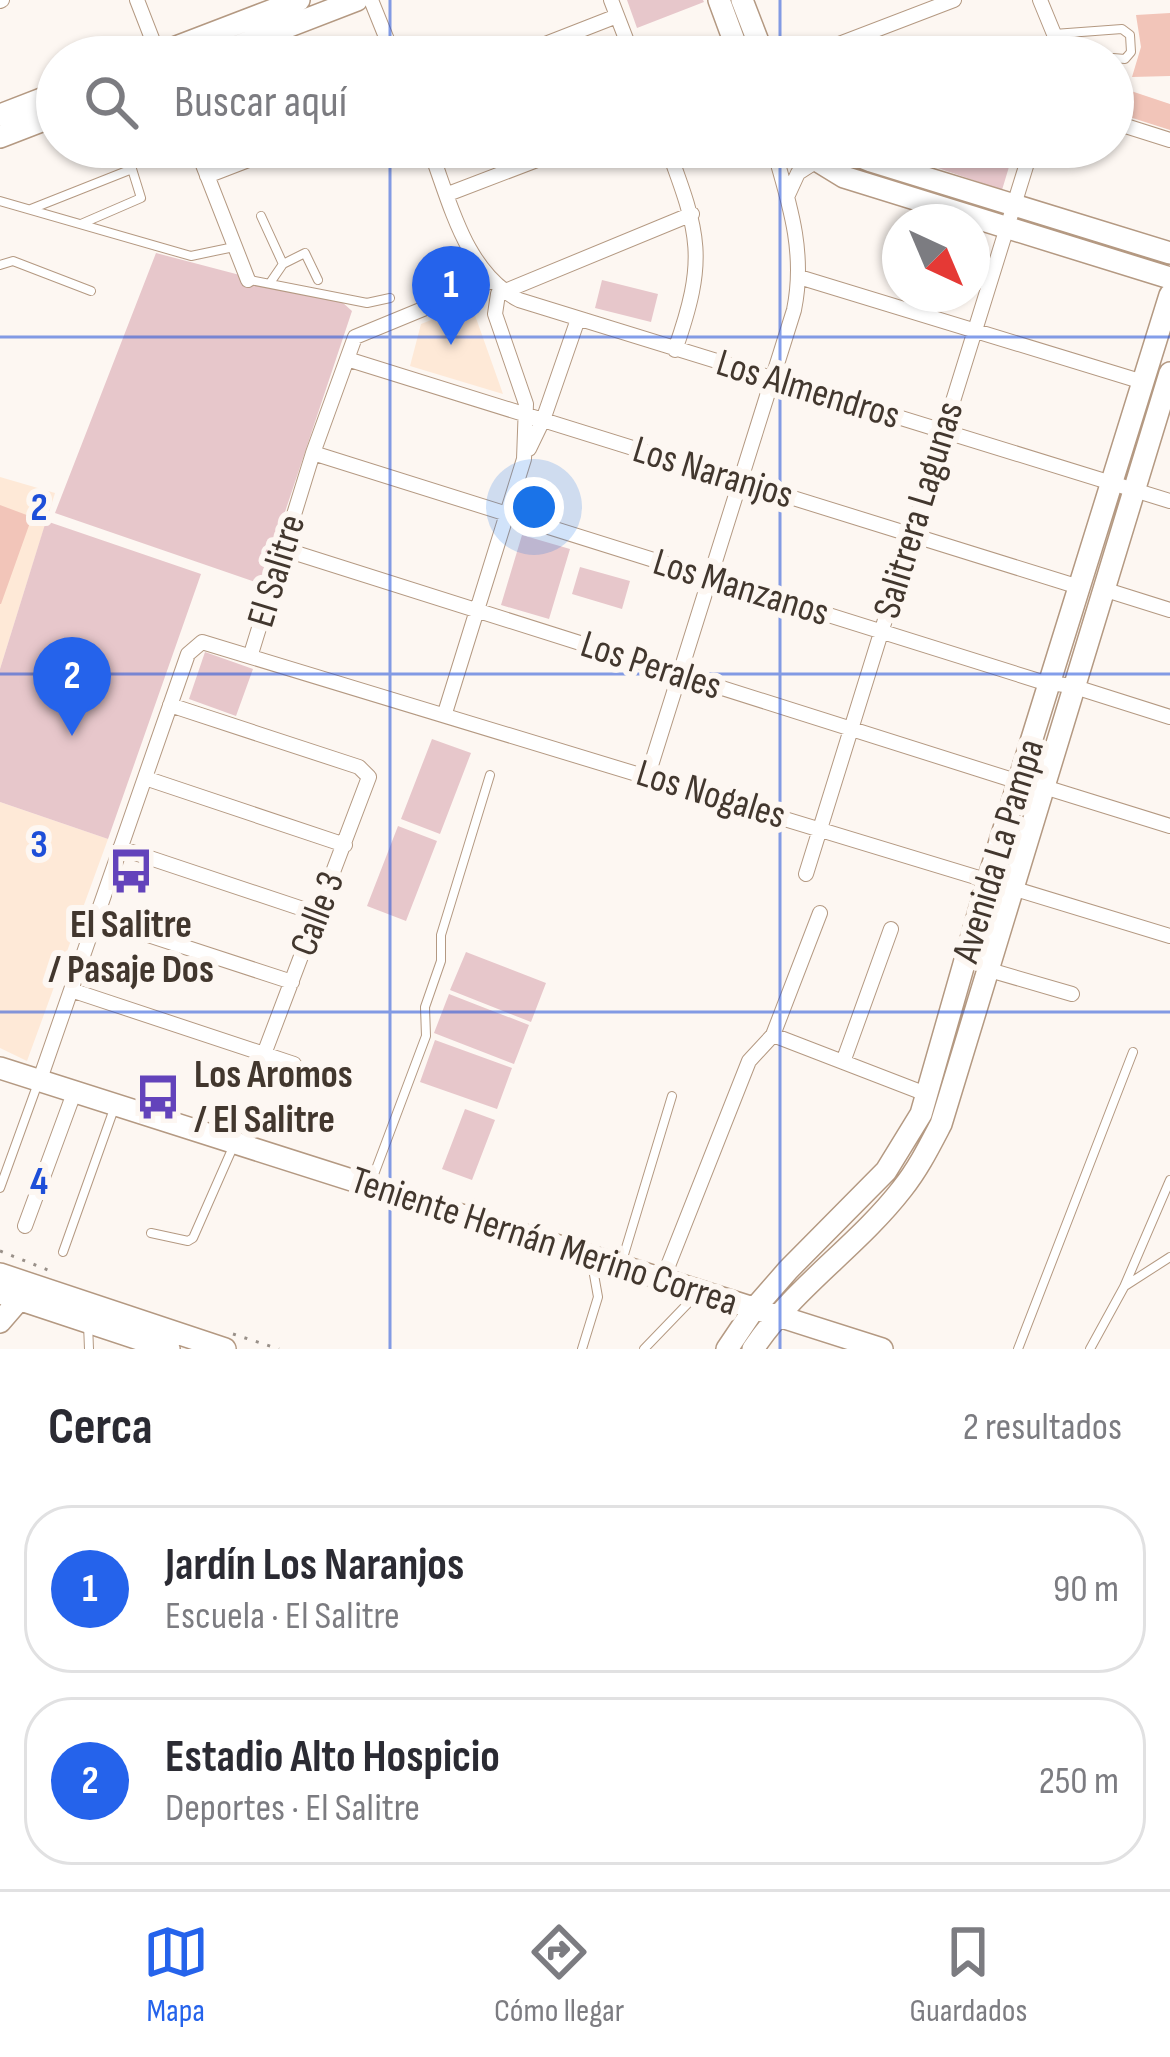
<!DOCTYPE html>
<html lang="es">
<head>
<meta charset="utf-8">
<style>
	body { margin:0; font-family:"Sofia Sans Condensed",sans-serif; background:#f7f7f7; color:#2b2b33 }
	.compass { position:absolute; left:882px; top:204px; width:108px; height:108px; border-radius:50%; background:#fff; box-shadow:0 3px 9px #0004; rotate:136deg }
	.you { position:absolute; left:534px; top:507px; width:42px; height:42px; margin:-30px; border:9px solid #fff; border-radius:50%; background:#1a73e8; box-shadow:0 0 0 18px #1a73e833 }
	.badge { display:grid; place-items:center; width:78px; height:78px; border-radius:50%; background:#2563eb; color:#fff; font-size:39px; font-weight:700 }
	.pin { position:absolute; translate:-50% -99px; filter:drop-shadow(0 3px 6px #0008) }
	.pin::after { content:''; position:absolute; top:63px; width:42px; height:36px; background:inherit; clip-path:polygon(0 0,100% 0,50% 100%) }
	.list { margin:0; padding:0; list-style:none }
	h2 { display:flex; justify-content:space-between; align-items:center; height:156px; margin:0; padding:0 48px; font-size:51px }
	h2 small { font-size:39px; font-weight:400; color:#7c7c81 }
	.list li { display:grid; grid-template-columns:78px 1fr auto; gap:36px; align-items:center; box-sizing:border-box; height:168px; margin:0 24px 24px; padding:0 24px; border:3px solid #e1e1e2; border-radius:48px }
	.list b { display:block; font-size:45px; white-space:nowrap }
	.list p { margin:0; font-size:39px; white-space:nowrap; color:#7c7c81 }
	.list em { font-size:39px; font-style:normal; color:#7c7c81 }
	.icon { flex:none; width:66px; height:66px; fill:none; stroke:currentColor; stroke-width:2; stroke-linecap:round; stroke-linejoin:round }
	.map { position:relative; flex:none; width:1170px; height:1349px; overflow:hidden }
	.search { position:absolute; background:#fff; box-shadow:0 3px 9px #0004; left:36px; right:36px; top:36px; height:132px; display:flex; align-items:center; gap:30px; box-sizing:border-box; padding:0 42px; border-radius:66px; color:#7c7c81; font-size:45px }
	.sheet { height:540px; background:#fff }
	nav { display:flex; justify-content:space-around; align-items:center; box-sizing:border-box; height:168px; border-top:3px solid #e1e1e2; background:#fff; font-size:33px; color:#7c7c81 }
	nav a { display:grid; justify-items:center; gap:6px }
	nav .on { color:#2563eb }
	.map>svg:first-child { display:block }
	.built { fill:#fee9d7 }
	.green { fill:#e7c7cb }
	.building { fill:#f2c5b9 }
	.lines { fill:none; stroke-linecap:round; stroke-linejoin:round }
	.lane-casing { stroke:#b49982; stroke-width:10 }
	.street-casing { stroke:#b49982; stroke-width:16 }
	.secondary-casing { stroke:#b49982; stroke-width:24 }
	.path { stroke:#999089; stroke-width:3; stroke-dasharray:3 9; stroke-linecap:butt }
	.lane { stroke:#fff; stroke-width:8 }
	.street { stroke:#fff; stroke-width:14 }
	.secondary { stroke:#fff; stroke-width:21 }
	.grid { fill:none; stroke:#1d4ed8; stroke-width:3; stroke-opacity:0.55 }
	.labels { text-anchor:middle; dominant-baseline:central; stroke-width:12; stroke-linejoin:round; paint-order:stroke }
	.street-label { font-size:39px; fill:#42372e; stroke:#fdf7f2 }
	.poi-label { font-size:39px; font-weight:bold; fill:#42372e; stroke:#fdf7f2 }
	.grid-label { font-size:39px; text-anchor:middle; font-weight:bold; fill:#1d4ed8; stroke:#fdf7f2; stroke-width:12; stroke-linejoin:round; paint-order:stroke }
</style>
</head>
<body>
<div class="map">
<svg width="1170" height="1349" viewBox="0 0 1170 1349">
	<rect width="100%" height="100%" fill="#fdf7f2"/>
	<!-- built -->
	<path class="built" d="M471,304L503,394L410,366L421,324Z
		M0,477L55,493L0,669Z
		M0,802L108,839L27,1061L0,1048Z"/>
	<!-- green -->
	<path class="green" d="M627,0H703L704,2L637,28Z
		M877,147H1015L1002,190Z
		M156,253L342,302L352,311L261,584L55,513Z
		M602,280L658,294L651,322L595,308Z
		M46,521L201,574L108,839L0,802V669Z
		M522,535L570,549L549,619L501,605Z
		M580,567L630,581L622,609L572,594Z
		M205,652L253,669L236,716L189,699Z
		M432,739L471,753L440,834L401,819Z
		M398,826L437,841L406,921L367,906Z
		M466,952L546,983L531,1022L450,990Z
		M449,994L529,1025L514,1064L434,1033Z
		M435,1040L512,1068L497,1109L420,1082Z
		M465,1109L495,1120L472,1180L442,1169Z"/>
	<!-- building -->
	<path class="building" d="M1170,13V76L1132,77L1141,47L1136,15Z
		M1128,90L1170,104V130L1120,114Z
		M0,505L32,517L1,604H0Z"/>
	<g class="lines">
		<!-- lane casing -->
		<g class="lane-casing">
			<path id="lane" d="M1054,34L1122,29L1130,35L1131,52L1125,59L1113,58
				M1061,56L1085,57
				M1113,90L1122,93
				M0,201L191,256L234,247
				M31,209L132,169L141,198L81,224
				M261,216L283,264L270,283
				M283,264L305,253L318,280
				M0,265L13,261L91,291
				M250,280L367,303L390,298
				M370,1185L426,1036L425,1007L441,961V935L490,775
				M0,1188L38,1083
				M151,1233L188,1241L193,1238L233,1147
				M63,1252L115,1106
				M622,1261L672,1096
				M1125,1286L1170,1257
				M88,1324L89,1349
				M582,1349L598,1297L591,1258
				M644,1349L697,1294
				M1018,1349L1133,1052
				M1090,1349L1124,1287L1170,1180"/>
		</g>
		<!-- street casing -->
		<g class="street-casing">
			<path id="street" d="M137,0L158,54
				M371,0L394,57
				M611,0L633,57
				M1040,0L1054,34L1059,57
				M0,1L2,0
				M512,57L617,16
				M805,57L954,0
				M1113,122L1170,140
				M196,147L248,280
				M429,147C450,201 464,271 519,300L1170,501
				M667,147C700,235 707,259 675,350
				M207,176L282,147
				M448,194L571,147
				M787,197L798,173L815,162
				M799,277L1143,382
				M347,359L1079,587
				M529,449L543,420L578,319
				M313,453L1042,682L1072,686L1170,717
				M283,549L1019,782
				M1103,589L1170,610
				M251,654L313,453L355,337L491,281
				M170,705L359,767L369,777L264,1054
				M445,713L524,459L526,404L495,314L498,294L692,214
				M648,775L794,310C806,252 789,202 773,147
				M145,778L345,845
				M1041,786L1170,826
				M120,848L318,914
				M806,874L1032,147
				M96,918L292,982
				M986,969L1072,994
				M71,990L294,1064
				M773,1035L926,1094
				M843,1062L891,929
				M39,1082L188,654L202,642L1170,936
				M25,1226L74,1093
				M662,1281L749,1061L773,1035L820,913"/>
		</g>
		<!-- secondary casing -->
		<g class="secondary-casing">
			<path id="secondary" d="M719,0L740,57
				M742,0L764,57
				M150,57L299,0
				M209,57L357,0
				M0,115L57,93
				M0,137L57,115
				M795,147L844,177L1170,278
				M836,147L871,161L1170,253
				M0,1068L882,1349
				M0,1274L225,1349
				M0,1293L169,1349
				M0,1322L19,1300
				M727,1349L754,1309L788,1270L886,1171L921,1114L988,880L1170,295
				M753,1349C794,1287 857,1247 902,1189C918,1169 929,1147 941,1124L1170,373"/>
		</g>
		<!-- path -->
		<path class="path" d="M0,1251L48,1270
			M233,1334L279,1349"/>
		<!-- lane -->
		<use href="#lane" class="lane"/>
		<!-- street -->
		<use href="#street" class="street"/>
		<!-- secondary -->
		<use href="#secondary" class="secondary"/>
	</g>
	<!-- grid -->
	<path class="grid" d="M390,0V57M780,0V57M390,147V1349M780,147V1349M0,337H1170M0,674H1170M0,1012H1170"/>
	<!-- icons -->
	<defs>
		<g id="bus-bare" transform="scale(3.6)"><path d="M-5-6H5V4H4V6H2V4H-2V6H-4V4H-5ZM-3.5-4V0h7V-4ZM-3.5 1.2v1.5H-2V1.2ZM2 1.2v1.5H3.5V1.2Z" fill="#6343bb" stroke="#fdf7f2" stroke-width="2.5" paint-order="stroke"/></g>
	</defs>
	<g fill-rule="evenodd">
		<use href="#bus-bare" x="131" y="871"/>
		<use href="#bus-bare" x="158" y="1097"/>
	</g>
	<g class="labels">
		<!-- street labels -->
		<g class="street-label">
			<text transform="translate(808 390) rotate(17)">Los Almendros</text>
			<text transform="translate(713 473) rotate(17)">Los Naranjos</text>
			<text transform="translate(919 510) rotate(-73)">Salitrera Lagunas</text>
			<text transform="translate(277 571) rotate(-73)">El Salitre</text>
			<text transform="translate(741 588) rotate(17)">Los Manzanos</text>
			<text transform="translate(651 666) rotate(18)">Los Perales</text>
			<text transform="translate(711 795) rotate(17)">Los Nogales</text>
			<text transform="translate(999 851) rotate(-73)">Avenida La Pampa</text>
			<text transform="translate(318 914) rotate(-69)">Calle 3</text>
			<text transform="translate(544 1242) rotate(18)">Teniente Hernán Merino Correa</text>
		</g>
		<!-- poi labels -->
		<g class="poi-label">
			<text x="131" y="925">El Salitre<tspan x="131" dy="45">/ Pasaje Dos</tspan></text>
			<text x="194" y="1075" text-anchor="start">Los Aromos<tspan x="194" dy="45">/ El Salitre</tspan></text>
		</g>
	</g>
	<g class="grid-label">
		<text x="39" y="520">2</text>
		<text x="39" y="857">3</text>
		<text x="39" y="1194">4</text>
	</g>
</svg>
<svg class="compass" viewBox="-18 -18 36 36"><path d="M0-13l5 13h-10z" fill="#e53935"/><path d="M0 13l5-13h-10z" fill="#7c7c81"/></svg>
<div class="you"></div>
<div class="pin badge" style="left:451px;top:345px">1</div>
<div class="pin badge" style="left:72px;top:736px">2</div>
<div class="search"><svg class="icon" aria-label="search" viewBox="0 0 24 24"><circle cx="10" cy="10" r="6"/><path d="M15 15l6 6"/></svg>Buscar aquí</div>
</div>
<section class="sheet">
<h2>Cerca<small>2 resultados</small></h2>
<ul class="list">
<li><span class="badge">1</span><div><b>Jardín Los Naranjos</b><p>Escuela · El Salitre</p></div><em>90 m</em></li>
<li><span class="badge">2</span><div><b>Estadio Alto Hospicio</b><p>Deportes · El Salitre</p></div><em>250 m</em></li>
</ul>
</section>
<nav>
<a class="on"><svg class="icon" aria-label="map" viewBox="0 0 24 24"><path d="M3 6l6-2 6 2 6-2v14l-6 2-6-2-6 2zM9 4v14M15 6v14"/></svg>Mapa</a>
<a><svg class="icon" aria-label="directions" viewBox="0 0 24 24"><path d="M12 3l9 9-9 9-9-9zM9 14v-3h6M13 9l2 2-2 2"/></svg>Cómo llegar</a>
<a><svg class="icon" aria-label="saved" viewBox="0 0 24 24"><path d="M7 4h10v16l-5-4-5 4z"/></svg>Guardados</a>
</nav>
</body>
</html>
